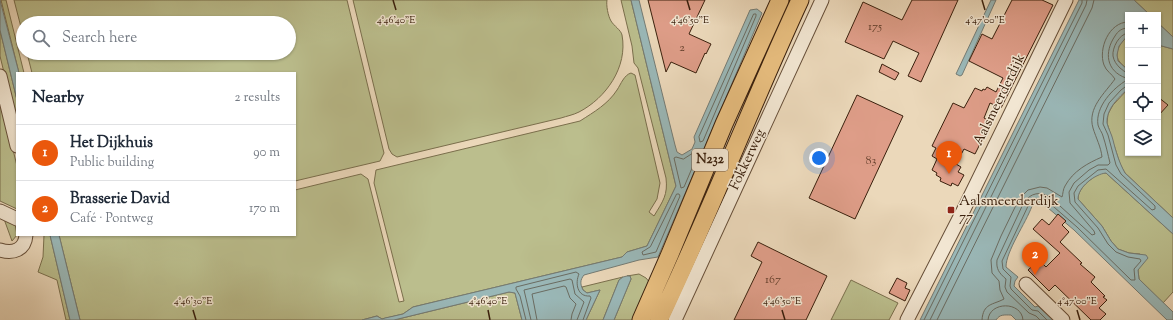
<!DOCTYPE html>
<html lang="en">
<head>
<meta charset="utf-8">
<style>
	body { margin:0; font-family:"Sorts Mill Goudy",serif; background:#f2f2f3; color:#1f2937 }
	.controls { position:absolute; right:12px; top:12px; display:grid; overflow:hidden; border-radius:0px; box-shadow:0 1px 3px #0004 }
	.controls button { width:36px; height:36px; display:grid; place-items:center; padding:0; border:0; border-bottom:1px solid #e0e1e3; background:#fff; color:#1f2937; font:20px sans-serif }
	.you { position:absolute; left:819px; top:158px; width:14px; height:14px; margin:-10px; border:3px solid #fff; border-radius:50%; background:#1a73e8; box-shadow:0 0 0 6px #1a73e833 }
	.badge { display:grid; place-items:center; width:26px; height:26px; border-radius:50%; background:#ea580c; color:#fff; font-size:13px; font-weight:700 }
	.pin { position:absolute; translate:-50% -33px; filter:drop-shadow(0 1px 2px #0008) }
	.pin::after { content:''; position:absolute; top:21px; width:14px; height:12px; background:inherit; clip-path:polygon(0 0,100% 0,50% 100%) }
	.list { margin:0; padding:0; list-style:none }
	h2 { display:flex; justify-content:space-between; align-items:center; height:52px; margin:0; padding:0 16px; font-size:17px }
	h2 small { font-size:13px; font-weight:400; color:#747a83 }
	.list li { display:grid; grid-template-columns:26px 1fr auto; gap:12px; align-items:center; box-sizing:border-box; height:56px; padding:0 16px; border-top:1px solid #e0e1e3 }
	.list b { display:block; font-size:15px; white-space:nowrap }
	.list p { margin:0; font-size:13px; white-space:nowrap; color:#747a83 }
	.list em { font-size:13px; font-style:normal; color:#747a83 }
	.icon { flex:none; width:22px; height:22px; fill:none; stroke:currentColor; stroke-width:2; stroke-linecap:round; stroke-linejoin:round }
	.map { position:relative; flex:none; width:1173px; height:320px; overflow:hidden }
	.search { position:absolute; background:#fff; box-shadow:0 1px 3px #0004; left:16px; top:16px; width:280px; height:44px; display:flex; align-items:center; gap:10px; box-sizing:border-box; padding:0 14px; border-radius:22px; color:#747a83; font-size:15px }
	.panel { position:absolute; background:#fff; box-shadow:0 1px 3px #0004; left:16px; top:72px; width:280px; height:164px; border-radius:0px }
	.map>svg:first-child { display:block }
	.green { fill:#bbbe8d; stroke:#7a6f4d }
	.water { fill:#9ab8b8; stroke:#747b74 }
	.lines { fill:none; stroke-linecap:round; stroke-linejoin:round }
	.shore { stroke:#6a6c62; stroke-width:1 }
	.building { fill:#de9d88; stroke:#3a200d }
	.minor-casing { stroke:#664e38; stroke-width:15 }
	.major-casing { stroke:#3a200d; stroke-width:19 }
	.minor { stroke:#f2e6d2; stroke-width:13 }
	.major { stroke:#e6bc7d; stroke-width:17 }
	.ticks { fill:none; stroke:#3a200d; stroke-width:1.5 }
	.poi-dot { fill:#8f2418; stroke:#f2e6d2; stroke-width:1.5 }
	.labels { text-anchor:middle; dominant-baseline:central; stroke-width:3; stroke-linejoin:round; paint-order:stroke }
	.number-label { font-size:12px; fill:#633f2c }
	.shield { fill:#f2e6d2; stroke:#715b48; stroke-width:1 }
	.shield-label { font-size:13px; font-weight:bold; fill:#3a200d }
	.street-label { font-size:14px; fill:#3a200d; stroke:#f2e6d2 }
	.poi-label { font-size:14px; fill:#3a200d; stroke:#f2e6d2; text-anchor:start }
	.ticks-label { font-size:10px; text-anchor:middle; fill:#3a200d; stroke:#f2e6d2; stroke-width:3; stroke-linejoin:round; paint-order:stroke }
</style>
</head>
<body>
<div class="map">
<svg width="1173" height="320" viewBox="0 0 1173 320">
	<rect width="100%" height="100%" fill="#ebd8ba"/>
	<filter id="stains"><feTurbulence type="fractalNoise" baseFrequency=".005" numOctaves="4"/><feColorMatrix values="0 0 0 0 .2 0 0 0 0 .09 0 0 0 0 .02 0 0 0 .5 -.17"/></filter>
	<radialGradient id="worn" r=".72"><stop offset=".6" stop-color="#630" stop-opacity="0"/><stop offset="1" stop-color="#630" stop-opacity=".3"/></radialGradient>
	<!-- green -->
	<path class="green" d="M1,0H6L24,73H19Z
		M14,0H347L383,149L384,153L380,161L295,181V73H32L27,53H289V23H23V35Z
		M353,0H607C606,5 608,16 611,21C614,26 621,30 622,35C628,67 606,98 579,112C573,115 567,116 561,118L397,157L392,154L389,149Z
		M621,0H631L676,186L647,246L627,252L622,257L413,307L403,314L382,319L377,316L362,320H80L59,235H295V190L361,174L368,179L399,302L404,301L374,183L376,170L580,121C594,112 608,104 617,90C621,84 624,75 631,73L635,75L660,183L657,199L649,212L654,216C663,201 668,195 666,178L638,68L634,63L632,46Z
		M1134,0H1173V37L1158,23V15H1150Z
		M0,30L17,100V126L0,56Z
		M1128,35V70C1125,67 1121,64 1119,61C1113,52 1122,41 1128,35Z
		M1158,45L1173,49V218L1125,173L1120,164L1107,123L1108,114L1113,105L1128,89V153H1158Z
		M0,97L17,166V209L0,201Z
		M1100,173H1106L1173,234V292L1163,303L1139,279L1138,270L1140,254L1129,253L1118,249L1111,241L1102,226L1078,199C1078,187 1091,179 1100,173Z
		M4,219L15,224L17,235L12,241Z
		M44,235H50L70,320H66L57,280L38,272L43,257Z
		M639,274L646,278L651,284L634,320H614L631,279L630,276H627Z
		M623,277L619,280L603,320H586L600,290L587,293L583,290L582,287Z
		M851,280L898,303L889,320H831Z
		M509,292L515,293L522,320H394Z"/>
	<!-- water -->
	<path class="water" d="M0,0L19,73H17V100L0,30Z
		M631,0H639L675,145L677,152L682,155L692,149L695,142L694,137L750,10L757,9L762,13L658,257L639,260L584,275C580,280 580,284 583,290L587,293L600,290L586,320H522L515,293L509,292L394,320H362L377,316L382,319L385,318L403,314L413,307L622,257L627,252L647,246L676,186Z
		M991,0H996L962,75L960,76L956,74Z
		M1079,0H1134L1150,15H1128V35L1119,46L1117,55L1118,61L1128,70V89C1119,97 1106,109 1107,123C1108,128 1112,135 1113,140C1116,152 1119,162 1125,173L1173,218V234L1106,173C1095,174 1078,187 1078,199L1102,226L1111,241L1118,249L1129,253L1146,255L1148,258L1138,270L1139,279L1173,312V320H1167L1074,230L1041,202L1036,203L1032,206C1026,223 1006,251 1006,267L1018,277L1015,281L1014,286L1035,307L1038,306L1053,320H1016L1011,315C1004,315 1000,314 996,320H920Z
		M1158,23L1173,37V49L1158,45Z
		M50,235H59L80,320H70Z
		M627,276H630L631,279L614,320H603L619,280L623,277Z"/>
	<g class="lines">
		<!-- shore -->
		<path class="shore" d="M754,14H756V16L703,141L700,142L699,137Z
			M1128,33C1119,34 1112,48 1113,56C1114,61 1116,64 1120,68C1123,70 1124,72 1128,73
			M695,152H697L698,154L684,187L681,188L674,158L676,157L683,159Z
			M677,194H679L680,196L656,252L643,255L642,252L650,247Z
			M526,320L520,296L516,289V287L576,272L579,274C575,283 577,297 590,296L591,298L583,320
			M531,320L524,290L570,279L572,280L575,294L584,302L577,320
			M537,320L532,294L564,286L566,287L570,298L576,304L572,314L571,320
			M924,320L1082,3V0
			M930,320L1086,5L1087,0
			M937,320L1092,8L1094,0
			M982,320C983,303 993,305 1004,299L1000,290L999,281L992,273L991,260L1001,236L1019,199L1028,190L1040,187L1047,188L1062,197C1063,194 1063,189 1065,186C1073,171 1088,163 1102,157C1101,147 1096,138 1093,128C1087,108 1105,93 1115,79C1112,74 1106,71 1104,65C1098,49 1109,22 1128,22
			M988,320C989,301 1022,301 1023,320
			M1040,320L1036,316L1029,313L1007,292L1005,287L1006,279C999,273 996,269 997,260L1024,202C1031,193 1040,191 1050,197L1092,235L1095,234L1094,231L1070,203L1069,192L1074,183L1089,170L1098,165H1108L1110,163C1108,155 1106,145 1103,136C1102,132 1099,129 1098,125C1095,107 1113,88 1127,80L1126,78C1106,71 1104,52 1115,36C1118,31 1122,28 1128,28
			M1047,320L1038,311L1032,310L1011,289L1010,286L1011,277L1003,269L1002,261L1029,204L1034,199L1041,198L1047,201L1077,227L1131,280H1135L1134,269L1141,261L1140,259L1128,257L1116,252L1108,244L1098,228L1075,202L1074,193L1078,186L1098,170L1106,169L1152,210L1155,209V206L1121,174L1116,165L1108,135L1103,124L1104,114L1109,103L1121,90L1125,87L1128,86"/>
	</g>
	<!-- building -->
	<path class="building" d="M648,0H705L689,34L711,44L706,54L705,53L696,73L671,62L666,72Z
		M912,0H958L921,82L908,76L919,53L893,41L884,59L845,42L863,2L902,20Z
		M1012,0H1042L1053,5L1001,108L990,103L984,118L991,122L975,154L964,149L956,164L961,167L958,172L964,175L958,186L952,183L951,186L940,181L941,178L936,175L937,173L932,170L937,159L932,156L936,148L932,146L953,103L964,108L975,88L982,91L983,89L985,90L987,87L996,92L1003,78L969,61L982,34L992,39Z
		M882,64L899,73L895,80L879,72Z
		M857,95L903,116L855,219L809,198Z
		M1158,97L1168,105L1158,116Z
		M1058,214L1066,221L1062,225L1069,232L1060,242L1082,263L1080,264L1095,277L1091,282L1105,296L1103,297L1107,300L1099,308L1106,314L1100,320H1091L1055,285L1049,291L1028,270L1039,260L1046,267L1060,253L1033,229L1042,219L1049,225Z
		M758,242L827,276L806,320H734L762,262L751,256Z
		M897,278L907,283L905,288L910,290L905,301L889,293Z"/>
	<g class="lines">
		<!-- minor casing -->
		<g class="minor-casing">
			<path id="minor" d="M0,76L17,146
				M0,211L17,219
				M0,250C13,254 25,250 26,235
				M1026,284L1063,320
				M675,320L822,0
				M907,320L964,209L1066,0"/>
		</g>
		<!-- major casing -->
		<g class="major-casing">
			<path id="major" d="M641,320L670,254L724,124L780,0
				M659,320C709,215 751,106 800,0"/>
		</g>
		<!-- minor -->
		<use href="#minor" class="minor"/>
		<!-- major -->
		<use href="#major" class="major"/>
	</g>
	<!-- ticks -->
	<path class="ticks" d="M393,0L396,10M687,0L690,10M982,0L985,10M193,310L196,320M488,310L490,320M782,310L785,320M1077,310L1080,320"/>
	<!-- markers -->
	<rect class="poi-dot" x="947" y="206" width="8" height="8" rx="2"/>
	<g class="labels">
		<!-- number labels -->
		<g class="number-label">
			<text x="875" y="27">175</text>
			<text x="682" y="48">2</text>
			<text x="871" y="161">83</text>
			<text x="773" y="280">167</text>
		</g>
		<!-- shield labels -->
		<rect class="shield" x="692" y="149" width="36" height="22" rx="3"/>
		<g class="shield-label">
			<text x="710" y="160">N232</text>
		</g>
		<!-- street labels -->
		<g class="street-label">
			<text transform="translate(1000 100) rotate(-64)">Aalsmeerderdijk</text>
			<text transform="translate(748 160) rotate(-65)">Fokkerweg</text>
		</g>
		<!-- poi labels -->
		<g class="poi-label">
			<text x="959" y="202">Aalsmeerderdijk<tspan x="959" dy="16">77</tspan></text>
		</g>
	</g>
	<g class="ticks-label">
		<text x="396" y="23">4°46'40"E</text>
		<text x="690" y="23">4°46'50"E</text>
		<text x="985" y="23">4°47'00"E</text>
		<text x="193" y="304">4°46'30"E</text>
		<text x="488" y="304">4°46'40"E</text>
		<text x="782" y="304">4°46'50"E</text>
		<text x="1077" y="304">4°47'00"E</text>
	</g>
	<rect width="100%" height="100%" filter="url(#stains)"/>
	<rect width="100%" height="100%" fill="url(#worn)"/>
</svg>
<div class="controls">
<button>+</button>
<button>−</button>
<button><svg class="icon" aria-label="locate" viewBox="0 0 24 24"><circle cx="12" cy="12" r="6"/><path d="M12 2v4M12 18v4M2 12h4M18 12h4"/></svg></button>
<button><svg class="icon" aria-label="layers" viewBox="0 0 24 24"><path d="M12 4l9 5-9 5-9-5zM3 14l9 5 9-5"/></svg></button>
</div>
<div class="you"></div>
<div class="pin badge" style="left:949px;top:174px">1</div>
<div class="pin badge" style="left:1035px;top:275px">2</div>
<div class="search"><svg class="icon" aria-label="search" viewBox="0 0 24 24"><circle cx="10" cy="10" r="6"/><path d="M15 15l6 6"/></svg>Search here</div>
<section class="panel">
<h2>Nearby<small>2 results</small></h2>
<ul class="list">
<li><span class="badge">1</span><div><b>Het Dijkhuis</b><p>Public building</p></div><em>90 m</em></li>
<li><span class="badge">2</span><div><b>Brasserie David</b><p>Café · Pontweg</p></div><em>170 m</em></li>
</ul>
</section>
</div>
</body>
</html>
